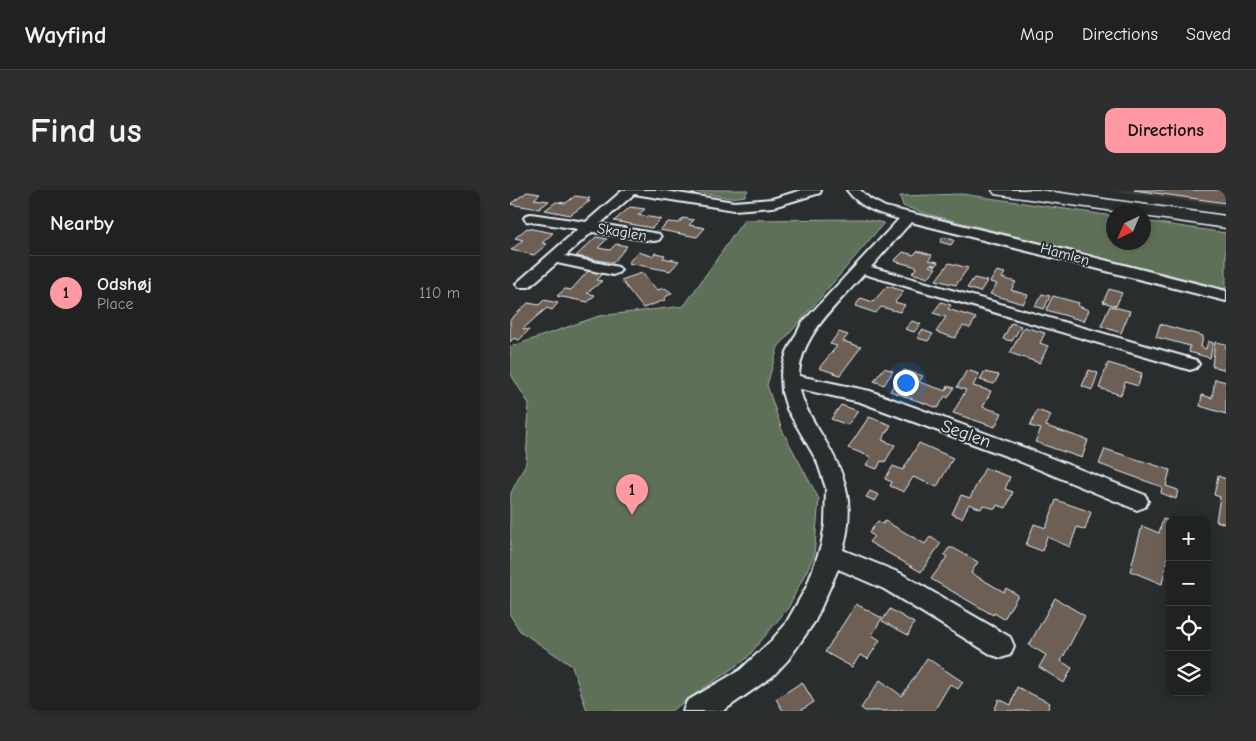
<!DOCTYPE html>
<html lang="en">
<head>
<meta charset="utf-8">
<style>
	body { margin:0; font-family:"Comic Neue",sans-serif; background:#2d2f2f; color:#f1f3f6 }
	.controls { position:absolute; right:15px; bottom:15px; display:grid; overflow:hidden; border-radius:10px; box-shadow:0 2px 8px #0003 }
	.controls button { width:45px; height:45px; display:grid; place-items:center; padding:0; border:0; border-bottom:1px solid #3d3f40; background:#202222; color:#f1f3f6; font:25px sans-serif }
	.compass { position:absolute; left:596px; top:15px; width:45px; height:45px; border-radius:50%; background:#202222; box-shadow:0 2px 8px #0003; rotate:224deg }
	.you { position:absolute; left:395px; top:192px; width:18px; height:18px; margin:-12px; border:4px solid #fff; border-radius:50%; background:#1a73e8; box-shadow:0 0 0 8px #1a73e833 }
	.badge { display:grid; place-items:center; width:32px; height:32px; border-radius:50%; background:#ff9aa2; color:#111; font-size:16px; font-weight:700 }
	.pin { position:absolute; translate:-50% -41px; filter:drop-shadow(0 1px 2px #0008) }
	.pin::after { content:''; position:absolute; top:26px; width:18px; height:15px; background:inherit; clip-path:polygon(0 0,100% 0,50% 100%) }
	.list { margin:0; padding:0; list-style:none }
	h2 { display:flex; justify-content:space-between; align-items:center; height:65px; margin:0; padding:0 20px; font-size:21px }
	h2 small { font-size:16px; font-weight:400; color:#a2a4a5 }
	.list li { display:grid; grid-template-columns:32px 1fr auto; gap:15px; align-items:center; box-sizing:border-box; height:75px; padding:0 20px; border-top:1px solid #3d3f40 }
	.list b { display:block; font-size:19px; white-space:nowrap }
	.list p { margin:0; font-size:16px; white-space:nowrap; color:#a2a4a5 }
	.list em { font-size:16px; font-style:normal; color:#a2a4a5 }
	.icon { flex:none; width:28px; height:28px; fill:none; stroke:currentColor; stroke-width:2; stroke-linecap:round; stroke-linejoin:round }
	.map { position:relative; flex:none; width:716px; height:521px; overflow:hidden; border-radius:10px }
	header { display:flex; align-items:center; gap:30px; box-sizing:border-box; height:70px; padding:0 25px; background:#202222; border-bottom:1px solid #3d3f40 }
	header strong { font-size:24px }
	nav { display:flex; gap:28px; margin-inline-start:auto; font-size:18px }
	.intro { display:flex; align-items:center; justify-content:space-between; box-sizing:border-box; height:120px; padding:0 30px }
	h1 { margin:0; font-size:35px }
	.button { padding:12px 22px; border-radius:10px; background:#ff9aa2; color:#111; font-size:18px; font-weight:700 }
	main { display:flex; gap:30px; padding:0 30px }
	aside { flex:1; background:#202222; border-radius:10px; box-shadow:0 2px 8px #0003 }
	.map>svg:first-child { display:block }
	.built { fill:#3e3c39 }
	.green { fill:#5e7059; stroke:#a3b0a8 }
	.building { fill:#6d5f53; stroke:#e8f1f8 }
	.lines { fill:none; stroke-linecap:round; stroke-linejoin:round }
	.street-casing { stroke:#e8f1f8; stroke-width:4 }
	.secondary-casing { stroke:#e8f1f8; stroke-width:3 }
	.street { fill:#2a2d2e; fill-rule:evenodd }
	.secondary { fill:#2a2d2e; fill-rule:evenodd }
	.labels { text-anchor:middle; dominant-baseline:central; stroke-width:4; stroke-linejoin:round; paint-order:stroke }
	.far-street-label { font-size:15px; fill:#e8f1f8; stroke:#2a2d2e }
	.street-label { font-size:18px; fill:#e8f1f8; stroke:#2a2d2e }
</style>
</head>
<body>
<header>
<strong>Wayfind</strong>
<nav><a>Map</a><a>Directions</a><a>Saved</a></nav>
</header>
<div class="intro"><h1>Find us</h1><a class="button">Directions</a></div>
<main>
<aside>
<h2>Nearby<small></small></h2>
<ul class="list">
<li><span class="badge">1</span><div><b>Odshøj</b><p>Place</p></div><em>110 m</em></li>
</ul>
</aside>
<div class="map">
<svg width="716" height="521" viewBox="0 0 716 521">
	<rect width="100%" height="100%" fill="#2a2d2e"/>
	<filter id="ink" filterUnits="userSpaceOnUse"><feTurbulence type="fractalNoise" baseFrequency=".02" numOctaves="2"/><feDisplacementMap in="SourceGraphic" scale="10" xChannelSelector="R" yChannelSelector="G"/><feConvolveMatrix kernelMatrix="1 2 1 2 8 2 1 2 1" color-interpolation-filters="sRGB"/></filter>
	<g filter="url(#ink)">
		<!-- built -->
		<path class="built" d="M598,0H716V16Z"/>
		<!-- green -->
		<path class="green" d="M174,0H238L235,6L221,8Z
			M452,4L603,26L604,52H634V31L716,43V99L417,24L393,16L390,6Z
			M353,29L374,33L268,157L257,195L272,240L309,309L304,366L278,418L236,469L161,521H77L62,476L10,441L0,425V305L16,273L19,214L0,183V157L89,126L174,116L234,30Z"/>
		<!-- building -->
		<path class="building" d="M624,0H716V13Z
			M17,2L30,4L24,9L39,11L29,19L0,14Z
			M65,6L80,8L77,11H80L60,25L35,20L46,12L56,13Z
			M120,17L135,19L128,25L151,29L142,38L104,31Z
			M173,28L184,30L179,35L195,38L187,47L150,40L158,32L169,33Z
			M17,38L43,43L32,53L37,54L24,65L1,60L13,50L5,48Z
			M86,47L97,49L88,58L100,60L106,54L117,56L103,73L66,66Z
			M433,47L444,50L441,55L430,52Z
			M407,61L422,65L419,70L428,72L426,76L421,74L419,76L426,78L418,88L402,83L407,77L384,71L393,62L404,65Z
			M128,62L142,66L145,63L155,65L153,68L169,71L160,81L118,73Z
			M439,73L458,78L446,95L426,90Z
			M79,80L94,83L87,90L92,91L77,103L85,105L78,112L47,106L55,99L61,100Z
			M487,81L495,83L492,88L506,92L501,100L518,105L513,114L480,104L487,94L480,92Z
			M132,83L147,100L155,98L162,103L154,108L155,110L133,118L111,90Z
			M464,88L477,91L470,102L457,98Z
			M377,96L394,101L385,112L395,115L390,122L371,117L366,123L345,116L351,108L363,112Z
			M599,99L612,103L606,116L593,112Z
			M532,104L540,106L534,119L525,116Z
			M543,106L569,113L568,116L579,120L574,131L536,120Z
			M34,110L48,113L42,120L37,118L26,127L13,139L19,140L9,150L4,148L0,152V130L18,113L29,115Z
			M431,112L441,115L438,119L466,128L460,138L453,136L445,148L426,142L436,127L423,123Z
			M600,116L620,121L611,143L591,136Z
			M402,131L411,134L404,142L395,139Z
			M501,133L511,136L502,151L493,149Z
			M650,134L693,146L691,157L696,159L698,151L703,153L700,168L679,162L680,156L646,147Z
			M514,137L535,143L530,153L538,156L530,173L500,163Z
			M412,140L423,144L418,151L407,148Z
			M329,142L338,145L333,151L351,157L330,185L309,178L327,156L320,154Z
			M705,152L716,154V180L702,176Z
			M598,173L632,183L628,196L615,192L611,205L589,198Z
			M374,178L383,181L374,195L364,191Z
			M394,180L413,186L409,192L436,201L438,196L444,198L438,208L435,206L428,218L380,201Z
			M457,180L469,184L463,196L481,201L473,217L492,223L485,237L443,223L456,200L447,197Z
			M579,180L588,183L582,200L572,196Z
			M474,182L489,185L484,194L470,190Z
			M705,189L716,192V224L690,216L692,205L702,208Z
			M331,215L348,221L338,235L321,229Z
			M527,220L541,225L536,236L578,250L572,268L525,252L531,239L520,236Z
			M359,227L381,235L372,250L385,255L375,272L371,271L367,279L356,275L361,267L338,258Z
			M409,253L443,268L427,297L403,287L394,302L380,296L382,292L375,289L383,276L393,280Z
			M595,259L660,280L656,296L668,300L666,309L651,303L652,297L589,274Z
			M475,278L500,287L495,299L503,302L496,318L487,315L485,319L473,315L471,319L459,314L452,328L442,324L451,305L460,308Z
			M708,286L716,289V334L706,331L710,307L704,305Z
			M360,301L369,305L365,311L356,307Z
			M546,310L581,322L575,340L567,337L560,357L537,347L532,361L516,355L524,334L536,338Z
			M653,329L660,331V355L652,394L620,381L632,336L649,343Z
			M368,331L373,334L375,331L415,354L420,347L431,353L411,382L359,352L364,346L359,343Z
			M439,358H443L468,372L461,383L494,402L496,398L508,405L494,429L484,423L483,425L421,389L437,367L434,365Z
			M545,408L575,426L551,471L562,478L554,493L529,477L536,465L519,455Z
			M346,414L372,428L362,445L370,450L358,469L350,465L342,477L315,462Z
			M380,419L404,433L398,445L372,431Z
			M417,468L453,492L448,499L440,494L424,521H394L391,519L390,521H355L351,518L370,490L392,506Z
			M292,492L304,512L290,521H273L266,509Z
			M507,497L540,513L537,521H484L489,509L501,515Z"/>
		<g class="lines">
			<!-- street casing -->
			<g class="street-casing">
				<path id="street" d="M113,0H149L224,12L262,9L292,0H311L310,3L263,17L224,20L124,4L90,34L149,44L151,47L149,50L144,51L82,42L55,66L108,77L111,80L108,83L103,85L47,73L19,97H9L6,94L9,91L68,39L16,31L14,28L16,25L21,24L76,32Z
					M337,0H350L360,9L375,17L531,54L716,101V111L401,32L361,77L686,170L689,174L686,178L680,180L354,84C329,113 290,145 289,186L360,201L518,259L635,305L638,311L635,317L627,320L504,269L350,212L290,199C293,216 303,230 311,244C336,284 346,313 333,360L390,383L500,447L504,456L500,465L491,468L482,465L374,399L328,379L305,431L278,470L263,486L213,521H173L177,511L230,480L260,452L275,435L297,396L311,356L315,334L316,298L307,271L277,219L272,202L271,184L277,162L292,133L389,29C368,23 350,18 337,0Z"/>
			</g>
			<!-- secondary casing -->
			<g class="secondary-casing">
				<path id="secondary" d="M482,0H529L716,26V38L634,26V22H611L491,5L485,4Z"/>
			</g>
			<!-- street -->
			<use href="#street" class="street"/>
			<!-- secondary -->
			<use href="#secondary" class="secondary"/>
		</g>
	</g>
	<g class="labels">
		<!-- far-street labels -->
		<g class="far-street-label">
			<text transform="translate(112 42) rotate(9)">Skaglen</text>
			<text transform="translate(555 64) rotate(15)">Hamlen</text>
		</g>
		<!-- street labels -->
		<g class="street-label">
			<text transform="translate(456 244) rotate(20)">Seglen</text>
		</g>
	</g>
</svg>
<div class="controls">
<button>+</button>
<button>−</button>
<button><svg class="icon" aria-label="locate" viewBox="0 0 24 24"><circle cx="12" cy="12" r="6"/><path d="M12 2v4M12 18v4M2 12h4M18 12h4"/></svg></button>
<button><svg class="icon" aria-label="layers" viewBox="0 0 24 24"><path d="M12 4l9 5-9 5-9-5zM3 14l9 5 9-5"/></svg></button>
</div>
<svg class="compass" viewBox="-18 -18 36 36"><path d="M0-13l5 13h-10z" fill="#e53935"/><path d="M0 13l5-13h-10z" fill="#a2a4a5"/></svg>
<div class="you"></div>
<div class="pin badge" style="left:122px;top:325px">1</div>
</div>
</main>
</body>
</html>
